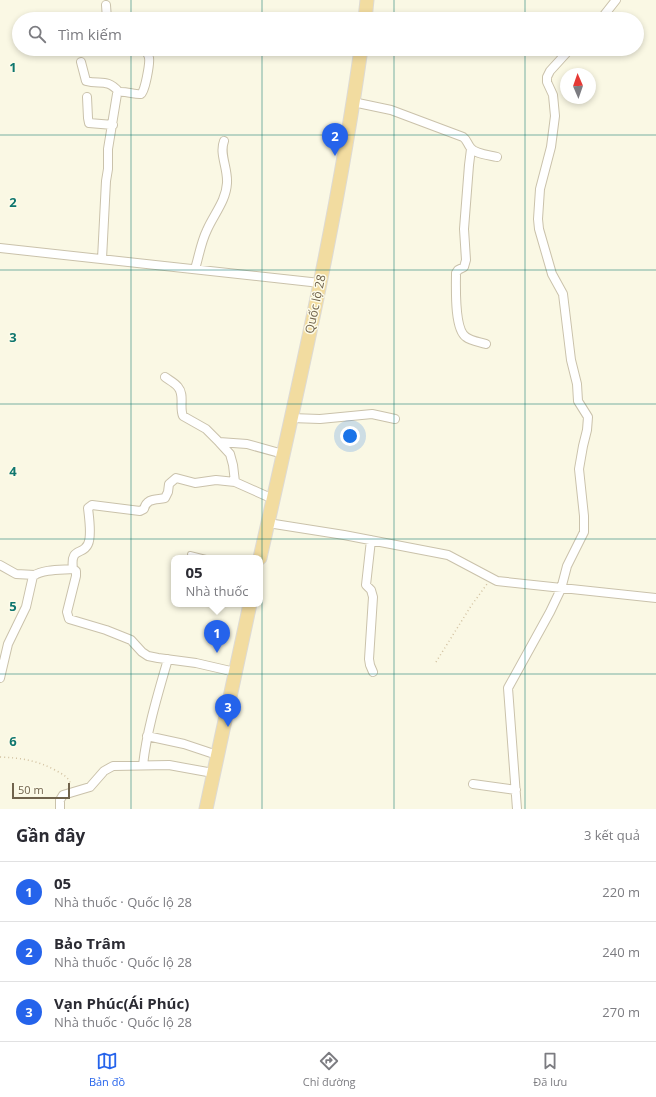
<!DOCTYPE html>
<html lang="vi">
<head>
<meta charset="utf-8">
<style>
	body { margin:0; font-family:"Open Sans",sans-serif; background:#f7f7f7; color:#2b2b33 }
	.compass { position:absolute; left:560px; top:68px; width:36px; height:36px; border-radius:50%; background:#fff; box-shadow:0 2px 6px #0003; rotate:358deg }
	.scale { position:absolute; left:12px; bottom:10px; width:58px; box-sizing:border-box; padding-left:4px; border:2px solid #70634c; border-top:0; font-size:11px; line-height:14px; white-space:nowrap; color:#70634c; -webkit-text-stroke:3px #fdfbe9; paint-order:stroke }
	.you { position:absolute; left:350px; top:436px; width:14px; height:14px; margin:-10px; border:3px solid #fff; border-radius:50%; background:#1a73e8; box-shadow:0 0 0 6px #1a73e833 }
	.badge { display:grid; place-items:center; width:26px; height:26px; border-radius:50%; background:#2563eb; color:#fff; font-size:13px; font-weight:700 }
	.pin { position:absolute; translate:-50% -33px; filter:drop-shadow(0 1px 2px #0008) }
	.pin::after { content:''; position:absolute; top:21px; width:14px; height:12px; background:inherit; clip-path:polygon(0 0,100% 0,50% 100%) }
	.popup { position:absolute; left:171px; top:555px; width:92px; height:52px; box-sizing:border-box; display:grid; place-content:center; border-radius:8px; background:#fff; filter:drop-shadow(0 1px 3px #0005); font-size:13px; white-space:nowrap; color:#7c7c81 }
	.popup b { font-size:15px; color:#2b2b33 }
	.popup::after { content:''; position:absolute; left:50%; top:100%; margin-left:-8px; border:8px solid transparent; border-top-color:#fff }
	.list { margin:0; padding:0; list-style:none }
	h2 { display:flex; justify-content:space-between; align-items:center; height:52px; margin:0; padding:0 16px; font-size:17px }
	h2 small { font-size:13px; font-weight:400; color:#7c7c81 }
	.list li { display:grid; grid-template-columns:26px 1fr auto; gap:12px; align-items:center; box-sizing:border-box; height:60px; padding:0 16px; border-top:1px solid #e1e1e2 }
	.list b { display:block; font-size:15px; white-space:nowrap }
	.list p { margin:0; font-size:13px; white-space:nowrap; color:#7c7c81 }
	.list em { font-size:13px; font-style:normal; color:#7c7c81 }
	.icon { flex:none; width:22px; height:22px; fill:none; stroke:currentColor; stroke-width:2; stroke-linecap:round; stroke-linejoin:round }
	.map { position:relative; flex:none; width:656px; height:809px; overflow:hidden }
	.search { position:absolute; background:#fff; box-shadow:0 2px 6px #0003; left:12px; right:12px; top:12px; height:44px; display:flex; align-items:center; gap:10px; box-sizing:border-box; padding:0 14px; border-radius:22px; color:#7c7c81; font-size:15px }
	.sheet { height:232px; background:#fff }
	nav { display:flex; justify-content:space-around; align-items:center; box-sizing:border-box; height:56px; border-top:1px solid #e1e1e2; background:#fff; font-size:11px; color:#7c7c81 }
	nav a { display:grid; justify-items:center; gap:2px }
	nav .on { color:#2563eb }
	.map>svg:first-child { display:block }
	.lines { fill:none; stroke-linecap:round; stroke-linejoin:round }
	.service-casing { stroke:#cac2ab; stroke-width:6 }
	.minor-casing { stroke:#cac2ab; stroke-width:10 }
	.trunk-casing { stroke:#dddad4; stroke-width:15 }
	.path { stroke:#d2c2a1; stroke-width:1.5; stroke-dasharray:1 3; stroke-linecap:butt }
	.service { stroke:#fff; stroke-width:4 }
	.minor { stroke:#fff; stroke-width:8 }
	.trunk { stroke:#f2dca0; stroke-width:13 }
	.grid { fill:none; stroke:#0f766e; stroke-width:1; stroke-opacity:0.55 }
	.labels { text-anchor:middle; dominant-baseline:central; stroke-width:3; stroke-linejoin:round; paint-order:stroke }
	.street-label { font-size:12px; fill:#70634c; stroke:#fdfbe9 }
	.grid-label { font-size:13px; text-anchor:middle; font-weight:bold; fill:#0f766e; stroke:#fdfbe9; stroke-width:3; stroke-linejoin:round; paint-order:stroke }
</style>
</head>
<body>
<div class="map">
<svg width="656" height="809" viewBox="0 0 656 809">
	<rect width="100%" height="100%" fill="#faf8e4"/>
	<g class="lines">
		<!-- service casing -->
		<g class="service-casing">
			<path id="service" d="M190,554L206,558"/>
		</g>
		<!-- minor casing -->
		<g class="minor-casing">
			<path id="minor" d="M106,5L107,19
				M601,19L616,0
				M81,62L86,81C100,85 107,78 119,92
				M87,97L88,118L89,123L113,125
				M353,102L391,110L463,137C467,140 467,143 470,147C474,154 489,155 497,157
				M471,149L469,165L464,229L466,260L464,267L458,270L456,273C456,287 454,329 466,337C471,341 480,342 486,344
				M0,248L320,283
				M102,259L106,181L108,169V149L117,94L119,92C125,91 137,95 141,94C145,92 150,63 149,58C149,55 146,52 145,49
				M195,269C199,256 201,242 207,230C214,214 226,201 227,183C228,168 219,154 224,141
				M165,377C169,380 175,383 178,387C185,395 179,407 183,416L206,429L219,442L247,444L283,454
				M291,418L320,419L372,414L395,419
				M219,442L230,454L233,465L235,482
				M268,523L344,535L448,555L497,581L656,598
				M371,540L366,585L371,590L373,597L369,659L370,665L373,672
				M0,565L16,574L35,575
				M73,569C70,546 83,556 88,544C92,536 89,517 88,508L92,505L140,511L144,509C147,498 155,500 165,498L168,492L169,484L176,478L195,483L216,480L235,482L273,499
				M0,678L8,644L26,607L33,576C44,569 60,570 73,569L76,571V576L67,612L69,619L106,630L131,640L142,652L148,656L158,658L196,663L235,672
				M147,736L184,744L217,755
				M143,765C147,729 158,694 168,659
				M473,784L516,790
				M60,809V800L63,795L90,787L104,771L113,766L169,765L213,773
				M517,809L508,688L550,612L561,589L567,566L584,532V516L579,469L583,446L587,430L588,417L578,401L577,384L571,360L563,294L552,274L539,229L538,219L540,189L551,147L555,116L553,95L547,82V77L550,71L570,49"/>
		</g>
		<!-- trunk casing -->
		<g class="trunk-casing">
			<path id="trunk" d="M365,19L367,0
				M260,558C298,389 337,220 361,49
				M206,809L250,604"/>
		</g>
		<!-- path -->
		<path class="path" d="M436,662L471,606L487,584
			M0,757C21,758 36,760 55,770C62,774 69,777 71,785"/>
		<!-- service -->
		<use href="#service" class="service"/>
		<!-- minor -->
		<use href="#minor" class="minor"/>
		<!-- trunk -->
		<use href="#trunk" class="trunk"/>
	</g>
	<!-- grid -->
	<path class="grid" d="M131,0V19M262,0V19M394,0V19M525,0V19M131,49V809M262,49V809M394,49V809M525,49V809M0,135H656M0,270H656M0,404H656M0,539H656M0,674H656"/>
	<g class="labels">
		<!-- street labels -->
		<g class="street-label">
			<text transform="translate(315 304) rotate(-78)">Quốc lộ 28</text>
		</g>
	</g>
	<g class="grid-label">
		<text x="13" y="72">1</text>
		<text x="13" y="207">2</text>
		<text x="13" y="342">3</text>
		<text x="13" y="476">4</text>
		<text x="13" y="611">5</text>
		<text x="13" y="746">6</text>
	</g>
</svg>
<svg class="compass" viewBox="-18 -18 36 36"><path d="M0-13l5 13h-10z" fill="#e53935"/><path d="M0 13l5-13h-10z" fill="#7c7c81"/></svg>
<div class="scale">50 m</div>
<div class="you"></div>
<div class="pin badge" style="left:217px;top:653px">1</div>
<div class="popup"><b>05</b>Nhà thuốc</div>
<div class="pin badge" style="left:335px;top:156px">2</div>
<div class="pin badge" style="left:228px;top:727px">3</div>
<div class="search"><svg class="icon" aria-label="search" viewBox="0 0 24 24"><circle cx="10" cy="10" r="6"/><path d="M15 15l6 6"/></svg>Tìm kiếm</div>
</div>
<section class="sheet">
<h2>Gần đây<small>3 kết quả</small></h2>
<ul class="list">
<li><span class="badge">1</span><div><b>05</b><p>Nhà thuốc · Quốc lộ 28</p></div><em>220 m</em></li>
<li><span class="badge">2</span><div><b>Bảo Trâm</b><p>Nhà thuốc · Quốc lộ 28</p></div><em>240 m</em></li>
<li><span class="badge">3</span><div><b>Vạn Phúc(Ái Phúc)</b><p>Nhà thuốc · Quốc lộ 28</p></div><em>270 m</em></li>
</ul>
</section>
<nav>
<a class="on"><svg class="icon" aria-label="map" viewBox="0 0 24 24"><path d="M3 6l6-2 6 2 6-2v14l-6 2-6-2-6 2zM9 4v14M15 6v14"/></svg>Bản đồ</a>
<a><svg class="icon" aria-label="directions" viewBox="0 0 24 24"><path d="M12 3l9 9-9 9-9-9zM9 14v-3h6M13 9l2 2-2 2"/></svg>Chỉ đường</a>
<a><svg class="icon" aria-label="saved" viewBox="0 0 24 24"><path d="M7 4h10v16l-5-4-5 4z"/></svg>Đã lưu</a>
</nav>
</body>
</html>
